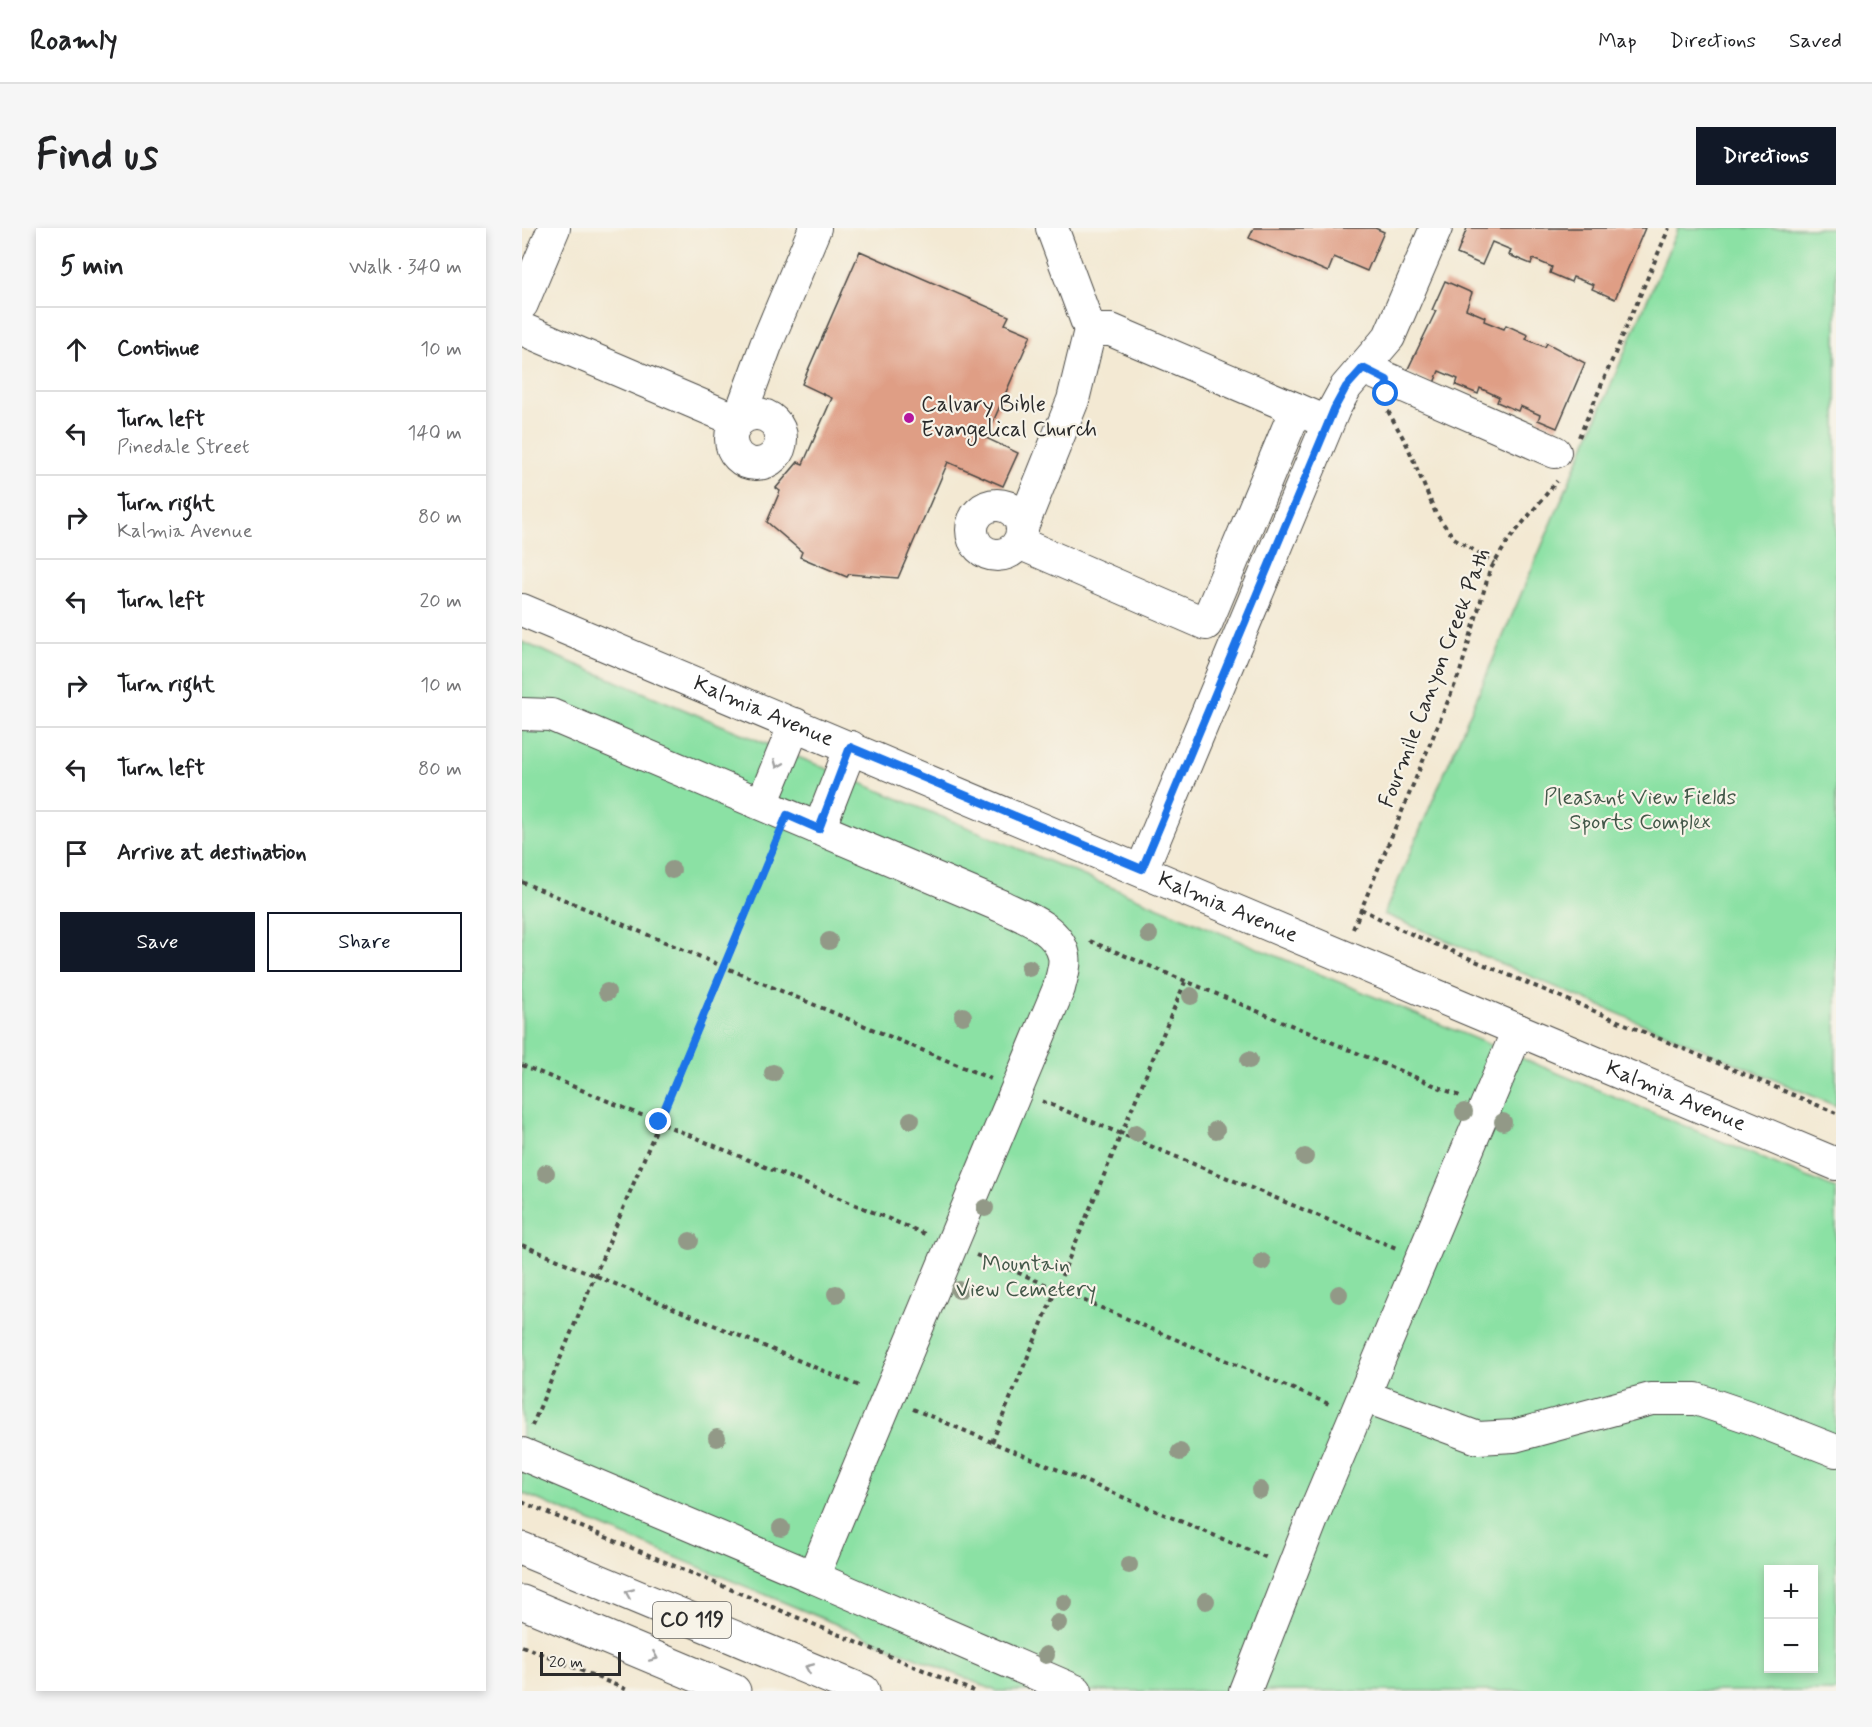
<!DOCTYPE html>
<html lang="en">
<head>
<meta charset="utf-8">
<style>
	body { margin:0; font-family:Mynerve,sans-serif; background:#f6f6f6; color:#202124 }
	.controls { position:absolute; right:18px; bottom:18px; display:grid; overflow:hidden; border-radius:0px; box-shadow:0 3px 9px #0003 }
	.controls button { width:54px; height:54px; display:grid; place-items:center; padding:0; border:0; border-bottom:2px solid #e0e0e0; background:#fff; color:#202124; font:30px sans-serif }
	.scale { position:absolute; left:18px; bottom:15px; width:81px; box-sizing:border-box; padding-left:6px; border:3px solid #2b2b2b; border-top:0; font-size:16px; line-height:21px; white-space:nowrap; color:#2b2b2b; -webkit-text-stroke:4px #f7f3e8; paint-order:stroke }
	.stop { position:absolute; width:18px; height:18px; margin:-14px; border:4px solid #1a73e8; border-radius:50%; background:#fff }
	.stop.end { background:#1a73e8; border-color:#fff; box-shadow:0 2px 6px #0008 }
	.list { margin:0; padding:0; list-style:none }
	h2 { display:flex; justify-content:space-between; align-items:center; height:78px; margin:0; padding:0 24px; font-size:26px }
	h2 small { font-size:20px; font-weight:400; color:#757577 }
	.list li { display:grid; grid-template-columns:39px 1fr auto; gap:18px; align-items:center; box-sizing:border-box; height:84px; padding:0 24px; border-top:2px solid #e0e0e0 }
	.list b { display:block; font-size:22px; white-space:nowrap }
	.list p { margin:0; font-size:20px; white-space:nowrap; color:#757577 }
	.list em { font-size:20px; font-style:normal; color:#757577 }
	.actions { display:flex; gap:12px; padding:18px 24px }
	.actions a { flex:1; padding:14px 0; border:2px solid #111827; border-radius:0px; text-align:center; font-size:21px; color:#111827 }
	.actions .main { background:#111827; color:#fff }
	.icon { flex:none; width:33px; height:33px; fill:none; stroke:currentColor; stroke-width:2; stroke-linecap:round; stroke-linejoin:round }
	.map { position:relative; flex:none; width:1314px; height:1463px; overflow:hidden; border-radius:0px }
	header { display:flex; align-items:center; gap:36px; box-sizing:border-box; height:84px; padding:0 30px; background:#fff; border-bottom:2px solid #e0e0e0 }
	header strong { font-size:28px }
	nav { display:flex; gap:33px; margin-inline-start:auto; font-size:21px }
	.intro { display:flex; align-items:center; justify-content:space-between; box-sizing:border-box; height:144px; padding:0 36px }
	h1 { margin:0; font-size:42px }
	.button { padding:15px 27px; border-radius:0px; background:#111827; color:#fff; font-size:21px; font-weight:700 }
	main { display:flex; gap:36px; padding:0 36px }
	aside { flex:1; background:#fff; border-radius:0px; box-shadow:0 3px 9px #0003 }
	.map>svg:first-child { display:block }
	.green { fill:#8be1a4; stroke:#5b8668; stroke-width:1.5; fill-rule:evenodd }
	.building { fill:#df9e85 }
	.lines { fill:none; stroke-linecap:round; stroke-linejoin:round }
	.minor-casing { stroke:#494844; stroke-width:34 }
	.highway-casing { stroke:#494844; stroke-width:35 }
	.path { stroke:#494844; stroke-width:4; stroke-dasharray:4.5 4.5; stroke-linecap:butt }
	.minor { stroke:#fff; stroke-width:32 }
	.highway { stroke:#fff; stroke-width:33 }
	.tree { fill:#929987 }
	.oneway { stroke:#a0a0a0 }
	.route { stroke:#1a73e8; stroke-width:8 }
	.poi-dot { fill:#b5179e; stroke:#f7f3e8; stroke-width:2 }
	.labels { text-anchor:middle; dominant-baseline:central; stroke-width:4.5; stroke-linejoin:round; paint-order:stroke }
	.shield { fill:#f7f3e8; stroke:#686764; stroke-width:1.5 }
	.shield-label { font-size:21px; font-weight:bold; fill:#2b2b2b }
	.poi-label { font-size:22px; fill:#2b2b2b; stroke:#f7f3e8; text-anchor:start }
	.street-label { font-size:22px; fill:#2b2b2b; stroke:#f7f3e8 }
	.park-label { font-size:22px; fill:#435849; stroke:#f7f3e8 }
</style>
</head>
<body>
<header>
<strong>Roamly</strong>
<nav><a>Map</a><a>Directions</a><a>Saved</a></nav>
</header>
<div class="intro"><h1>Find us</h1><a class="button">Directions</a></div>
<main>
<aside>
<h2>5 min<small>Walk · 340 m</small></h2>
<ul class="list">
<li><svg class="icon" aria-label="ahead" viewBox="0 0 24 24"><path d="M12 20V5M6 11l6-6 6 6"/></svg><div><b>Continue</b></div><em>10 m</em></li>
<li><svg class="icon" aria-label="left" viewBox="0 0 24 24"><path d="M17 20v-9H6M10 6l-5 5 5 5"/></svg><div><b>Turn left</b><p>Pinedale Street</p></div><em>140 m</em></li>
<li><svg class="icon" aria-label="right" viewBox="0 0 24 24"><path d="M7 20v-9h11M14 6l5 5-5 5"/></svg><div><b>Turn right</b><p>Kalmia Avenue</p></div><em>80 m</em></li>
<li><svg class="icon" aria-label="left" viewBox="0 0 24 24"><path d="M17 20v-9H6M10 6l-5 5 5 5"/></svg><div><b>Turn left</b></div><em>20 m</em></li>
<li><svg class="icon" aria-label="right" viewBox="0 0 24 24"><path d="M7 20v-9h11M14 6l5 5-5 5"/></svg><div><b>Turn right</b></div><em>10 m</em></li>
<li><svg class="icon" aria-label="left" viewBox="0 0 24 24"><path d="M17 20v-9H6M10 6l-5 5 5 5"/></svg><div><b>Turn left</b></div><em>80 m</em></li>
<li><svg class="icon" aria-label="arrive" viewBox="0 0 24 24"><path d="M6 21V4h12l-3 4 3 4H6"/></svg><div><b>Arrive at destination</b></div></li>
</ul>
<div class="actions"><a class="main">Save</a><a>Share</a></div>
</aside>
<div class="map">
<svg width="1314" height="1463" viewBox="0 0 1314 1463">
	<rect width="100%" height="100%" fill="#f7f3e8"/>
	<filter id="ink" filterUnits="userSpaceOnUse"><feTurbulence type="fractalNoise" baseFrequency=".0167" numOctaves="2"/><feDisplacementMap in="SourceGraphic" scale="12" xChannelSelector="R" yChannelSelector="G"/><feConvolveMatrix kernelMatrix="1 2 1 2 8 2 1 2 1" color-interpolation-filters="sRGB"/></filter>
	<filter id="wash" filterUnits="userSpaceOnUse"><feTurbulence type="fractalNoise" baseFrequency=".008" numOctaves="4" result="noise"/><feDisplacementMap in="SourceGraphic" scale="24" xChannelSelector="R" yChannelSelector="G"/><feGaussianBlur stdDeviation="1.35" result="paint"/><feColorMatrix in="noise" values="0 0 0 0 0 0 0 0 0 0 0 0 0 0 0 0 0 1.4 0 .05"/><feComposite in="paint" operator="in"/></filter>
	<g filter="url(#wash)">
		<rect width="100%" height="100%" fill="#f3e9d3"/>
		<!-- green -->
		<path class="green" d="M1156,0H1314V878L862,686Z
			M0,414L1314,961V1463H474L0,1265ZM1246,1342H1292V1440H1246Z"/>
		<g id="blocks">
			<!-- building -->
			<path class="building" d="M732,0H853L862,4L845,43L812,29L806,44L727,10Z
				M945,0H1123L1093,71L1070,61L1072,57L1051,49L1049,54L1028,45L1030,39L1011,31L1009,36L987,27L989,22L970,14L960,37L935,26Z
				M338,23L487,88L483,96L509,107L464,210L496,225L481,258L426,234L376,350L327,346L325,349L278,329L280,324L245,294L258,263L254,260L276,234L281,236L310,170L280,156Z
				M923,53L950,65L944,81L963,89L962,93L982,101L984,97L1006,107L1004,111L1023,119L1025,115L1063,135L1035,200L1016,192L1018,187L998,178L996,183L975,174L977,169L958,160L956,166L934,157L936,151L917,143L912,155L885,143L914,83L910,82Z"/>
		</g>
	</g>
	<g filter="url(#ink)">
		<use href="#blocks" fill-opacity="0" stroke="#494844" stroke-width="1.5"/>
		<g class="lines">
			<!-- minor casing -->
			<g class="minor-casing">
				<g id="minor">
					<path d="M0,76L32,0"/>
					<path d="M0,101L216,193L244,117L293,0"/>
					<path d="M568,102H589L793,189"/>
					<path d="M841,140L1033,224"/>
					<circle cx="234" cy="211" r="25"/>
					<circle cx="475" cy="302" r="25"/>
					<path d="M500,299L551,172L568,102L530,0"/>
					<path d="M497,315L684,396L774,181"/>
					<path id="s1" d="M0,382L1314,936"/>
					<path d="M0,486L29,487L479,678C502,689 536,700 542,728C544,737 539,751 537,760L291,1349L0,1226"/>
					<path d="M240,576L273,496"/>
					<path d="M297,601L329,519"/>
					<path d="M620,641L812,181L824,159L867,109L914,0"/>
					<path d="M842,1168L956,1210L992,1208L1129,1171H1174L1230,1190L1314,1223"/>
					<path d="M291,1349L554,1463"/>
					<path d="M723,1463L794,1281L996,802"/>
				</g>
			</g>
			<!-- highway casing -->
			<g class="highway-casing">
				<path id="highway" d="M0,1321L341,1463
					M0,1374L212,1463"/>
			</g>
			<!-- path -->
			<path class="path" d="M866,183L885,217L914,286L932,310L972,335
				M1057,209L1147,0
				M0,654L469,851
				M839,681L880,702L1314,885
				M831,701L938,444L968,342L986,313L1035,253
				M568,713L938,868
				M0,837L403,1006
				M520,873L874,1020
				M0,1017L340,1159
				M454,1027L807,1176
				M391,1181L746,1330
				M10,1198L255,613
				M470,1214L663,754
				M0,1274L451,1463
				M0,1418L108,1463"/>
			<!-- minor -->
			<use href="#minor" class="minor"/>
			<!-- highway -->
			<use href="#highway" class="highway"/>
		</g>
		<!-- trees -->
		<g class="tree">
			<circle cx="150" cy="642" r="9"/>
			<circle cx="627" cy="707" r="9"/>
			<circle cx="307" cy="713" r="9"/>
			<circle cx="507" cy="740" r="9"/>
			<circle cx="85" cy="764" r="9"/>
			<circle cx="669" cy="768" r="9"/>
			<circle cx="441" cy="788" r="9"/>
			<circle cx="727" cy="832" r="9"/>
			<circle cx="251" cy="845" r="9"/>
			<circle cx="942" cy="884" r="9"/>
			<circle cx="389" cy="892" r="9"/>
			<circle cx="981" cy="894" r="9"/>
			<circle cx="694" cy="902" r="9"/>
			<circle cx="614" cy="905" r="9"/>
			<circle cx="783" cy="929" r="9"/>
			<circle cx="24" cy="945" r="9"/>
			<circle cx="463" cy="980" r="9"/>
			<circle cx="168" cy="1013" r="9"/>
			<circle cx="740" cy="1034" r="9"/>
			<circle cx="437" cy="1062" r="9"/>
			<circle cx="314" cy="1066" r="9"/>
			<circle cx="817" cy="1066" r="9"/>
			<circle cx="195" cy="1210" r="9"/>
			<circle cx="658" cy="1224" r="9"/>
			<circle cx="738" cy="1262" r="9"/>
			<circle cx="259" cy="1300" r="9"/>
			<circle cx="607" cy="1337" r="9"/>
			<circle cx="684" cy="1373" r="9"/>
			<circle cx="542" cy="1375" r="9"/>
			<circle cx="536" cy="1395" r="9"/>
			<circle cx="524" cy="1427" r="9"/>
		</g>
		<!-- one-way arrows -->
		<defs><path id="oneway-chevron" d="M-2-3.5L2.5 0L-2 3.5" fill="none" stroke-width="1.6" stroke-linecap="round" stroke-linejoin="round" transform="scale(1.5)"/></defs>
		<g class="oneway">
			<use href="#oneway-chevron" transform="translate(256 536) rotate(112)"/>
			<use href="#oneway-chevron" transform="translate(107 1365) rotate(-157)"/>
			<use href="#oneway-chevron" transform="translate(132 1429) rotate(23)"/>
			<use href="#oneway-chevron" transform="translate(287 1440) rotate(-157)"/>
		</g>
	</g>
	<g class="lines" filter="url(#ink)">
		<!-- route -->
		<path class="route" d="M137,894L265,587L297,601L328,519L620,641L812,181L824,159L841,140L865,152L864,166"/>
	</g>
	<!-- markers -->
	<circle class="poi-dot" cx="387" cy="190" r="6"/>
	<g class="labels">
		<!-- shield labels -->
		<rect class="shield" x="131" y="1374" width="78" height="36" rx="4.5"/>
		<g class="shield-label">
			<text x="170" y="1392">CO 119</text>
		</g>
		<!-- poi labels -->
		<g class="poi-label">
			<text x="399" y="177">Calvary Bible<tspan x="399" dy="25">Evangelical Church</tspan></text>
		</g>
		<!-- street labels -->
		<g class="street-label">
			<text transform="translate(913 450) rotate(-69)">Fourmile Canyon Creek Path</text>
			<text stroke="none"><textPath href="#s1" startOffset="262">Kalmia Avenue</textPath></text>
			<text stroke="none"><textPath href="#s1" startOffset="766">Kalmia Avenue</textPath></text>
			<text stroke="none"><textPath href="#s1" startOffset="1252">Kalmia Avenue</textPath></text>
		</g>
		<!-- park labels -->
		<g class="park-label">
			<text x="1118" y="570">Pleasant View Fields<tspan x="1118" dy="25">Sports Complex</tspan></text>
			<text x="504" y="1037">Mountain<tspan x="504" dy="25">View Cemetery</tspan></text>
		</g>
	</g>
</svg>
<div class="controls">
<button>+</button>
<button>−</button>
</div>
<div class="scale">20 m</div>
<div class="stop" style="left:864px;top:166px"></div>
<div class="stop end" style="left:137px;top:894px"></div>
</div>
</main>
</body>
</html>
